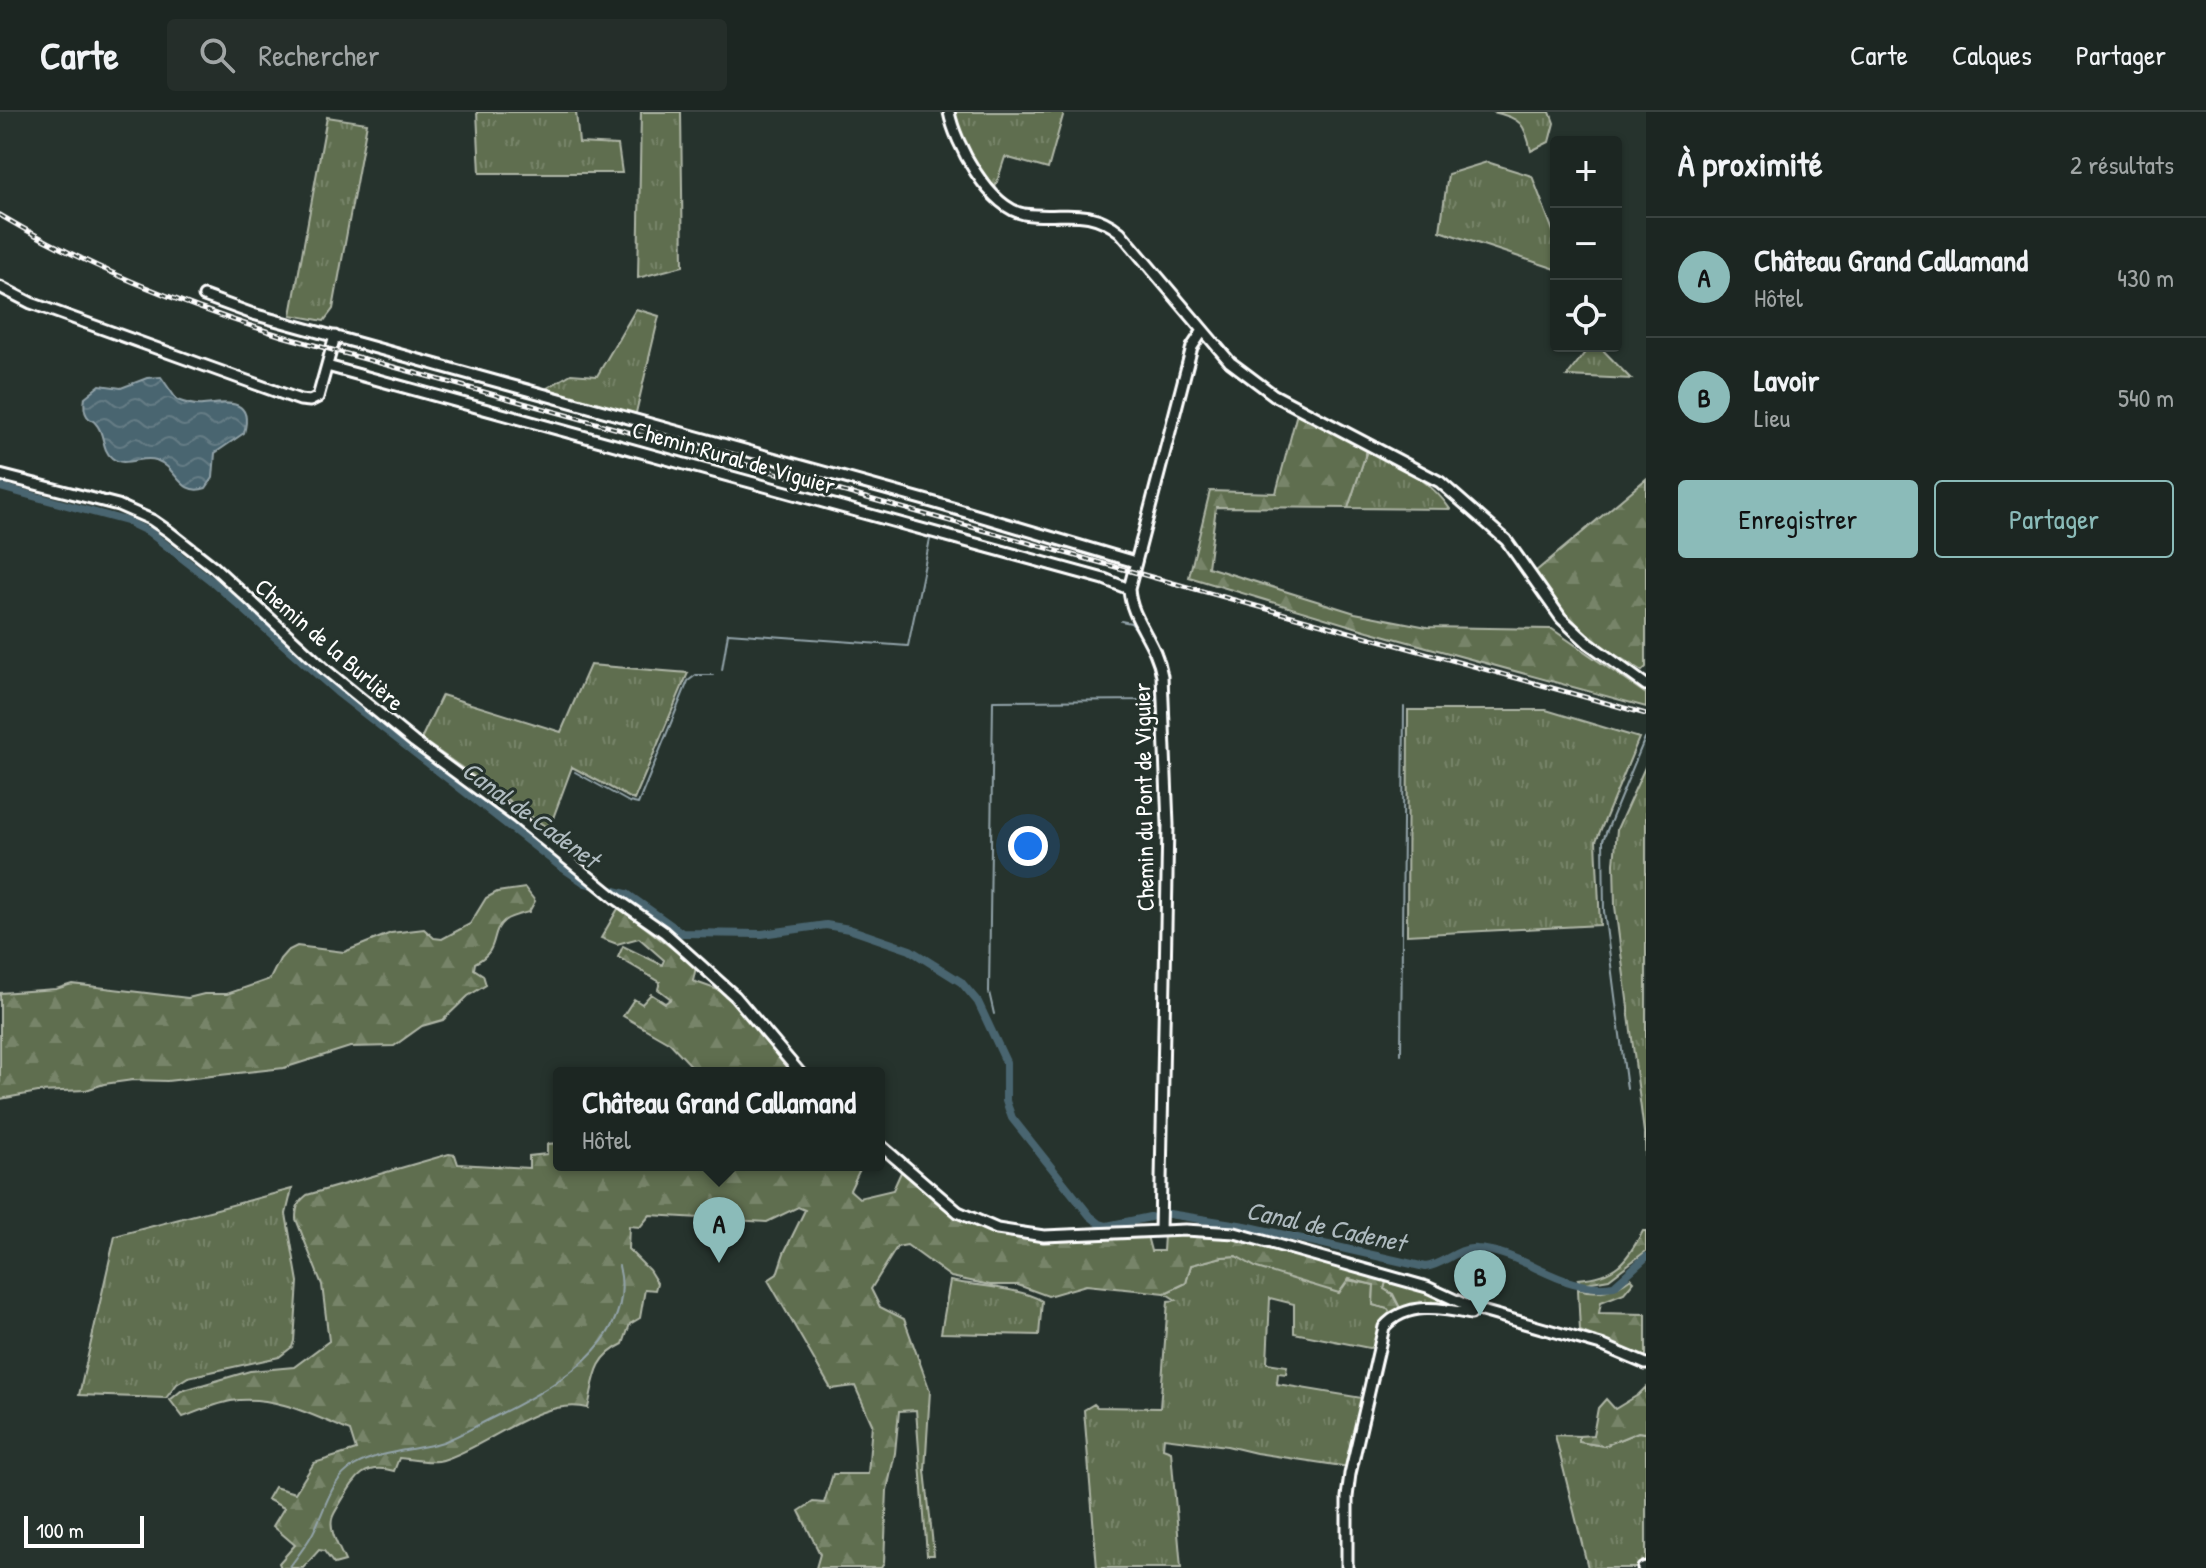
<!DOCTYPE html>
<html lang="fr">
<head>
<meta charset="utf-8">
<style>
	body { margin:0; font-family:"Patrick Hand",sans-serif; background:#252e2a; color:#f1f3f6 }
	.controls { position:absolute; right:24px; top:24px; display:grid; overflow:hidden; border-radius:8px; box-shadow:0 2px 6px #0004 }
	.controls button { width:72px; height:72px; display:grid; place-items:center; padding:0; border:0; border-bottom:2px solid #3a4340; background:#1c2622; color:#f1f3f6; font:40px sans-serif }
	.scale { position:absolute; left:24px; bottom:20px; width:120px; box-sizing:border-box; padding-left:8px; border:4px solid #fff; border-top:0; font-size:22px; line-height:28px; white-space:nowrap; color:#fff; -webkit-text-stroke:6px #26332d; paint-order:stroke }
	.you { position:absolute; left:1028px; top:734px; width:28px; height:28px; margin:-20px; border:6px solid #fff; border-radius:50%; background:#1a73e8; box-shadow:0 0 0 12px #1a73e833 }
	.badge { display:grid; place-items:center; width:52px; height:52px; border-radius:50%; background:#8bbbb9; color:#111; font-size:26px; font-weight:700 }
	.pin { position:absolute; translate:-50% -66px; filter:drop-shadow(0 2px 4px #0008) }
	.pin::after { content:''; position:absolute; top:42px; width:28px; height:24px; background:inherit; clip-path:polygon(0 0,100% 0,50% 100%) }
	.popup { position:absolute; left:553px; top:955px; width:332px; height:104px; box-sizing:border-box; display:grid; place-content:center; border-radius:8px; background:#1c2622; filter:drop-shadow(0 2px 6px #0005); font-size:26px; white-space:nowrap; color:#a0a5a5 }
	.popup b { font-size:30px; color:#f1f3f6 }
	.popup::after { content:''; position:absolute; left:50%; top:100%; margin-left:-16px; border:16px solid transparent; border-top-color:#1c2622 }
	.list { margin:0; padding:0; list-style:none }
	h2 { display:flex; justify-content:space-between; align-items:center; height:104px; margin:0; padding:0 32px; font-size:34px }
	h2 small { font-size:26px; font-weight:400; color:#a0a5a5 }
	.list li { display:grid; grid-template-columns:52px 1fr auto; gap:24px; align-items:center; box-sizing:border-box; height:120px; padding:0 32px; border-top:2px solid #3a4340 }
	.list b { display:block; font-size:30px; white-space:nowrap }
	.list p { margin:0; font-size:26px; white-space:nowrap; color:#a0a5a5 }
	.list em { font-size:26px; font-style:normal; color:#a0a5a5 }
	.actions { display:flex; gap:16px; padding:24px 32px }
	.actions a { flex:1; padding:18px 0; border:2px solid #8bbbb9; border-radius:8px; text-align:center; font-size:28px; color:#8bbbb9 }
	.actions .main { background:#8bbbb9; color:#111 }
	.icon { flex:none; width:44px; height:44px; fill:none; stroke:currentColor; stroke-width:2; stroke-linecap:round; stroke-linejoin:round }
	.map { position:relative; flex:none; width:1646px; height:1456px; overflow:hidden }
	header { display:flex; align-items:center; gap:48px; box-sizing:border-box; height:112px; padding:0 40px; background:#1c2622; border-bottom:2px solid #3a4340 }
	header strong { font-size:38px }
	nav { display:flex; gap:44px; margin-inline-start:auto; font-size:28px }
	.search { width:560px; height:72px; background:#252e2a; display:flex; align-items:center; gap:20px; box-sizing:border-box; padding:0 28px; border-radius:8px; color:#a0a5a5; font-size:30px }
	main { display:flex }
	aside { flex:1; background:#1c2622 }
	.map>svg:first-child { display:block }
	.grass { fill:url(#grass-tufts); stroke:#afb6a7; stroke-width:2 }
	.forest { fill:url(#forest-firs); stroke:#afb6a7; stroke-width:2 }
	.water { fill:url(#water-waves); stroke:#92a3a9; stroke-width:2 }
	.lines { fill:none; stroke-linecap:round; stroke-linejoin:round }
	.stream { stroke:#92a3a9; stroke-width:2 }
	.canal { stroke:#4a6570; stroke-width:8 }
	.street-casing { stroke:#fff; stroke-width:15 }
	.street { stroke:#26332d; stroke-width:9 }
	.rail-casing { stroke:#fff; stroke-width:5 }
	.rail { stroke:#26332d; stroke-width:2; stroke-dasharray:6; stroke-linecap:butt }
	.labels { text-anchor:middle; dominant-baseline:central; stroke-width:6; stroke-linejoin:round; paint-order:stroke }
	.street-label { font-size:24px; fill:#fff; stroke:#26332d }
	.water-label { font-size:26px; font-style:italic; fill:#aebabf; stroke:#26332d }
</style>
</head>
<body>
<header>
<strong>Carte</strong>
<div class="search"><svg class="icon" aria-label="search" viewBox="0 0 24 24"><circle cx="10" cy="10" r="6"/><path d="M15 15l6 6"/></svg>Rechercher</div>
<nav><a>Carte</a><a>Calques</a><a>Partager</a></nav>
</header>
<main>
<div class="map">
<svg width="1646" height="1456" viewBox="0 0 1646 1456">
	<defs>
		<pattern id="grass-tufts" width="24" height="20" patternUnits="userSpaceOnUse" patternTransform="scale(2)"><rect width="24" height="20" fill="#5f6e4f"/><path d="M3 7l-1-3M5 7V3M7 7l1-3M15 17l-1-3M17 17v-4M19 17l1-3" fill="none" stroke="#778469"/></pattern>
		<pattern id="forest-firs" width="22" height="20" patternUnits="userSpaceOnUse" patternTransform="scale(2)"><rect width="22" height="20" fill="#5f6e4f"/><path d="M5 1l3.5 6h-7zM16 11l3.5 6h-7z" fill="#778469"/></pattern>
		<pattern id="water-waves" width="16" height="10" patternUnits="userSpaceOnUse" patternTransform="scale(2)"><rect width="16" height="10" fill="#4a6570"/><path d="M0 5q4-4 8 0t8 0" fill="none" stroke="#657c85"/></pattern>
	</defs>
	<rect width="100%" height="100%" fill="#26332d"/>
	<filter id="ink" filterUnits="userSpaceOnUse"><feTurbulence type="fractalNoise" baseFrequency=".0125" numOctaves="2"/><feDisplacementMap in="SourceGraphic" scale="16" xChannelSelector="R" yChannelSelector="G"/><feConvolveMatrix kernelMatrix="1 2 1 2 8 2 1 2 1" color-interpolation-filters="sRGB"/></filter>
	<g filter="url(#ink)">
		<!-- grass -->
		<path class="grass" d="M477,0H576L579,31L618,33L622,61H480Z
			M641,0H681L683,154L638,166Z
			M953,0H1064L1048,57L1005,45L995,76L966,40Z
			M1493,0H1550L1554,11L1549,30L1531,39C1525,12 1521,6 1493,0Z
			M327,5L367,11L333,197L324,209L291,203Z
			M1487,50L1532,64L1556,127V157L1440,119L1448,62Z
			M636,197L659,204L635,305L544,278L571,262L597,264Z
			M1590,234H1599L1631,267L1567,264Z
			M1368,335C1397,352 1431,368 1450,397L1348,396Z
			M590,553L688,561L634,688L572,655L549,717L421,627L442,583L561,620Z
			M1408,598H1546L1639,626L1596,729L1600,813L1407,823Z
			M1646,653V1060L1645,1028L1615,794L1614,752L1617,717Z
			M292,1077L286,1102L298,1170L294,1229L292,1235L279,1245L188,1265L177,1272L166,1286L79,1283L115,1124Z
			M1236,1144C1277,1166 1329,1162 1374,1173L1373,1193L1388,1197L1391,1202L1383,1212L1376,1235L1369,1236L1294,1221V1192L1270,1186L1267,1251L1287,1254L1286,1262L1278,1261L1277,1272L1362,1286L1349,1355L1256,1341L1227,1334L1164,1326L1163,1336L1171,1339L1181,1456H1097L1084,1298L1094,1292L1097,1295L1160,1296L1168,1189L1176,1188L1165,1181L1186,1171L1191,1153L1222,1145Z
			M1387,1166L1424,1177L1462,1195L1401,1198L1393,1182L1384,1177Z
			M950,1169C976,1174 1021,1176 1042,1189L1039,1223L941,1221Z
			M1638,1320L1646,1321V1453L1636,1456H1588L1555,1323L1579,1324V1330L1604,1334Z"/>
		<!-- forest -->
		<path class="forest" d="M1297,301L1368,335L1348,396L1216,395L1208,455L1355,501L1427,515L1552,517L1646,582V595L1368,519L1189,465L1210,379L1276,381Z
			M1646,367V555L1642,559L1601,534L1566,505L1535,460Z
			M525,776L535,789L529,800C521,802 510,804 504,809C489,821 501,838 475,851L474,857L483,863L486,873L468,884L443,908L422,914L394,934L350,935L284,956L167,969L133,968L104,972L86,978L38,980L0,987V881L56,877L72,872L188,886L204,882H227L270,867L280,847L287,839L297,834L344,840L391,821L424,817L434,826L442,827L470,812L486,786L497,780Z
			M619,795L696,855L693,869L724,880L792,961H698L670,931L623,904L634,887L642,892L651,882L665,891L671,887L658,877L660,870L618,845L623,834L662,853L664,848L639,826L617,832L601,826Z
			M559,1031V1053H862L850,1078L859,1086L893,1078L902,1058C916,1070 929,1084 943,1095C1003,1140 1078,1129 1147,1124L1151,1139H1163L1164,1123L1233,1126L1387,1166L1384,1177L1392,1182L1401,1198L1391,1202L1388,1197L1373,1193L1374,1173L1349,1167L1339,1181L1257,1156L1236,1144L1222,1145L1191,1153L1186,1171L1165,1181L1086,1173L1048,1184L1018,1173H990L951,1165L907,1133L897,1135L871,1177L880,1195L904,1207L930,1279L925,1358L934,1443H927L916,1298L899,1299L895,1341L887,1378L884,1451L881,1456H816L820,1442L799,1399L813,1390L824,1391L833,1362H868L872,1312L855,1274L831,1277L768,1168L777,1162L784,1141L805,1098L798,1095L767,1110L650,1103L640,1115L629,1114L628,1137L649,1158L657,1171L655,1178L645,1177L640,1206L630,1212L623,1232C593,1246 595,1267 588,1296C540,1284 488,1335 443,1348C431,1352 412,1347 399,1346L394,1359C363,1350 355,1367 341,1390C338,1395 333,1402 332,1407C329,1420 340,1437 345,1449L334,1452L324,1439L319,1438L303,1456H281L279,1451L295,1433L273,1414L284,1396L267,1387L274,1375L295,1381L314,1351L356,1338L350,1319C312,1303 273,1282 231,1289C215,1292 199,1299 183,1305L170,1288L181,1279L250,1259L294,1255L329,1229L322,1173L296,1107C296,1095 298,1090 307,1083L449,1042L455,1043L458,1052L529,1056V1044L547,1042V1032Z
			M1643,1119H1646V1139L1609,1167L1581,1172L1578,1167C1616,1164 1626,1150 1643,1119Z
			M1631,1166L1634,1169L1624,1181L1601,1190L1599,1201L1646,1202V1246L1580,1219L1578,1177C1599,1183 1615,1178 1631,1166Z
			M1646,1275V1321L1638,1320L1604,1334L1579,1330V1324L1593,1323L1598,1296L1606,1287L1615,1297L1638,1283Z"/>
		<!-- water -->
		<path class="water" d="M161,265L177,288C185,291 194,294 203,293C225,291 254,285 244,321L215,341L213,366L206,376C179,385 178,356 156,348C142,343 124,356 112,346C101,337 105,321 96,312C92,306 91,310 87,304C83,298 84,291 85,285L100,273L121,276L147,266Z"/>
		<g class="lines">
			<!-- stream -->
			<path class="stream" d="M934,415V414
				M1121,509L1131,511L1141,523
				M722,558L728,521L908,534L930,427
				M575,660L629,690L638,692L688,569L696,563H713
				M1171,782L1173,734
				M994,902L989,880L993,589L1156,588L1157,566L1152,546
				M1401,942L1404,595
				M1627,977L1604,799L1603,728L1645,626
				M289,1456C296,1446 304,1436 310,1426C325,1402 328,1369 354,1354C382,1338 413,1339 443,1330C462,1323 479,1312 498,1303C553,1276 638,1229 619,1154"/>
			<!-- canal -->
			<path class="canal" d="M0,375L126,409L149,420L213,470L337,580L560,754L585,771L627,782L682,821L762,822L826,813L849,817L910,838L961,870L978,890L1006,950V989L1012,1006L1090,1104L1100,1112L1107,1114L1150,1105
				M1169,1102L1245,1114L1425,1155C1444,1153 1457,1135 1477,1137C1527,1140 1560,1182 1614,1174L1646,1145"/>
			<!-- street casing -->
			<g class="street-casing">
				<path id="street" d="M949,0C955,32 989,95 1024,102C1061,108 1086,93 1120,120L1230,250L1274,283L1440,370L1506,428L1561,506L1588,531L1646,573
					M0,175L31,191L300,288L310,289L318,285L335,224
					M204,184L253,202L932,390L1135,450
					M327,254L1104,467L1129,477
					M0,363L118,393L152,408L168,419L214,455L326,558L414,630L517,706L615,786L664,820L735,884L800,961
					M879,1032L958,1100L997,1117L1044,1124L1185,1118L1235,1121L1427,1175L1475,1197L1601,1233L1646,1252
					M1160,1119L1168,713L1162,564C1156,528 1131,509 1129,477L1192,235L1202,220
					M1347,1456V1385L1350,1362L1384,1215C1406,1189 1442,1196 1471,1202L1475,1197
					M1643,1456L1646,1455"/>
			</g>
			<!-- street -->
			<use href="#street" class="street"/>
			<!-- rail casing -->
			<g class="rail-casing">
				<path id="rail" d="M0,103C89,156 184,193 282,224L1646,602"/>
			</g>
			<!-- rail -->
			<use href="#rail" class="rail"/>
		</g>
	</g>
	<g class="labels">
		<!-- street labels -->
		<g class="street-label">
			<text transform="translate(734 345) rotate(16)">Chemin Rural de Viguier</text>
			<text transform="translate(330 532) rotate(41)">Chemin de la Burlière</text>
			<text transform="translate(1143 685) rotate(-91)">Chemin du Pont de Viguier</text>
		</g>
		<!-- water labels -->
		<g class="water-label">
			<text transform="translate(531 702) rotate(36)">Canal de Cadenet</text>
			<text transform="translate(1326 1114) rotate(12)">Canal de Cadenet</text>
		</g>
	</g>
</svg>
<div class="controls">
<button>+</button>
<button>−</button>
<button><svg class="icon" aria-label="locate" viewBox="0 0 24 24"><circle cx="12" cy="12" r="6"/><path d="M12 2v4M12 18v4M2 12h4M18 12h4"/></svg></button>
</div>
<div class="scale">100 m</div>
<div class="you"></div>
<div class="pin badge" style="left:719px;top:1151px">A</div>
<div class="popup"><b>Château Grand Callamand</b>Hôtel</div>
<div class="pin badge" style="left:1480px;top:1204px">B</div>
</div>
<aside>
<h2>À proximité<small>2 résultats</small></h2>
<ul class="list">
<li><span class="badge">A</span><div><b>Château Grand Callamand</b><p>Hôtel</p></div><em>430 m</em></li>
<li><span class="badge">B</span><div><b>Lavoir</b><p>Lieu</p></div><em>540 m</em></li>
</ul>
<div class="actions"><a class="main">Enregistrer</a><a>Partager</a></div>
</aside>
</main>
</body>
</html>
